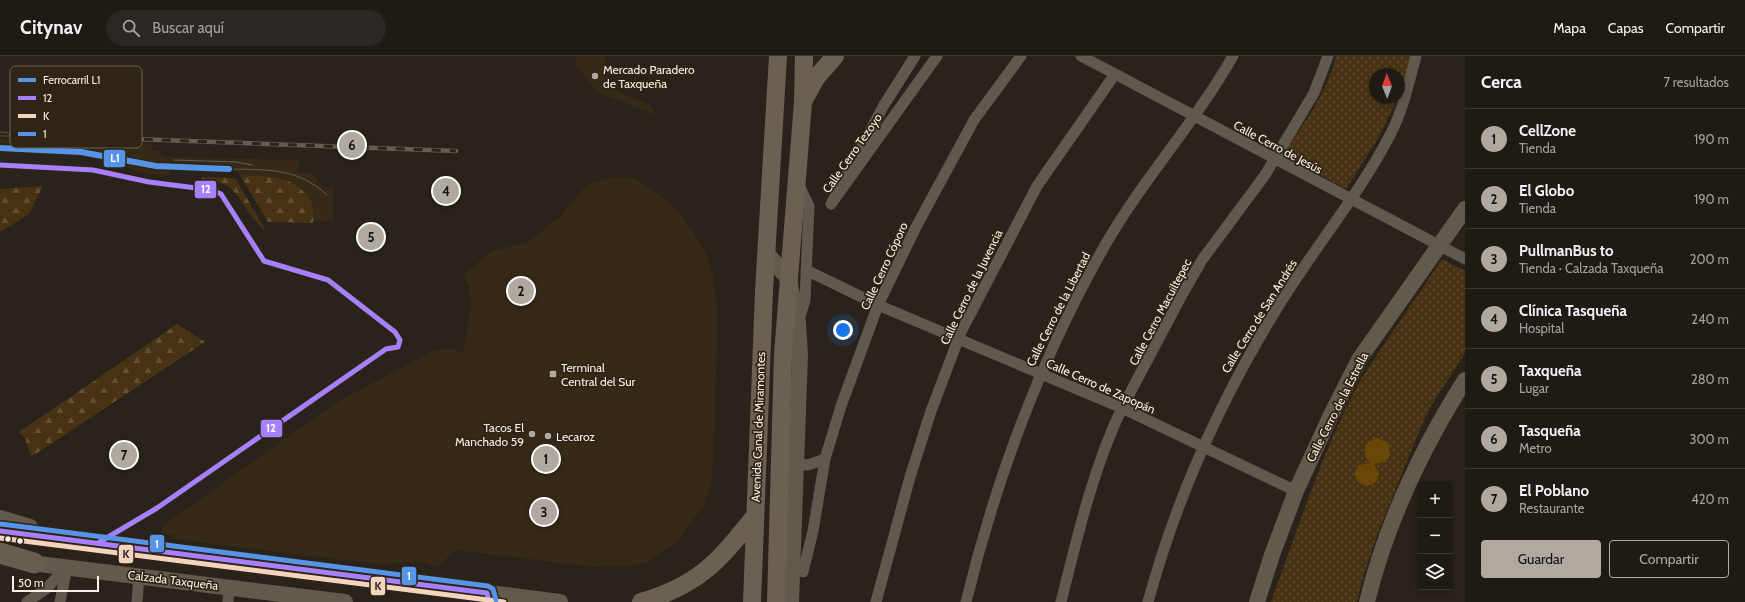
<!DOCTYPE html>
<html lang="es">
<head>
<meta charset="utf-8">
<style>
	body { margin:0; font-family:Cabin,sans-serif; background:#2c2722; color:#f1f3f6 }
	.controls { position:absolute; right:12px; bottom:12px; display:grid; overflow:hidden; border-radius:4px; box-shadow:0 2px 6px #0003 }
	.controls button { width:36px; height:36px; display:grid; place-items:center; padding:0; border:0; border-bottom:1px solid #3c3834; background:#1f1a14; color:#f1f3f6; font:20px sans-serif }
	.compass { position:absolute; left:1369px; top:12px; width:36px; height:36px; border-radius:50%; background:#1f1a14; box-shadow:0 2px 6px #0003; rotate:359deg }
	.scale { position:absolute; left:12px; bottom:10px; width:87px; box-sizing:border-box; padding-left:4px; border:2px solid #f8f1e7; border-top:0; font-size:11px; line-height:14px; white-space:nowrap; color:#f8f1e7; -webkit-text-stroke:3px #2f2415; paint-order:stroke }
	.you { position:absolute; left:843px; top:274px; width:14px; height:14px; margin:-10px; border:3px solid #fff; border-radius:50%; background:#1a73e8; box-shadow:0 0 0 6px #1a73e833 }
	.badge { display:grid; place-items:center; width:26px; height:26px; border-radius:50%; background:#b0a9a0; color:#111; font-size:13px; font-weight:700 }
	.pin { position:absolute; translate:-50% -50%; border:2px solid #fff; box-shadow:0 1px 4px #0006 }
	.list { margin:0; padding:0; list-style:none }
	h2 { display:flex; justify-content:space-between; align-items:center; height:52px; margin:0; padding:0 16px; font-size:17px }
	h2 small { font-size:13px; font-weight:400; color:#a1a1a0 }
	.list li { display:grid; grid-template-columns:26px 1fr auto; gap:12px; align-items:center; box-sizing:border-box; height:60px; padding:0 16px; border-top:1px solid #3c3834 }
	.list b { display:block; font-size:15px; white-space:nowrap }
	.list p { margin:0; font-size:13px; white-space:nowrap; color:#a1a1a0 }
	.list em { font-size:13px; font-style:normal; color:#a1a1a0 }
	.actions { display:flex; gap:8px; padding:12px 16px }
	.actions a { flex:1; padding:9px 0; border:1px solid #b0a9a0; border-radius:4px; text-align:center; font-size:14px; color:#b0a9a0 }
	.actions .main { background:#b0a9a0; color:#111 }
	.icon { flex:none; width:22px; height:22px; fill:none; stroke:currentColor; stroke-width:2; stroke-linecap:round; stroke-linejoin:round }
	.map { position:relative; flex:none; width:1465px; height:546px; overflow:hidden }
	header { display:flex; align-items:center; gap:24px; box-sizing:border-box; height:56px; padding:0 20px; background:#1f1a14; border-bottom:1px solid #3c3834 }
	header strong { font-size:19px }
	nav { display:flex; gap:22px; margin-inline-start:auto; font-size:14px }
	.search { width:280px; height:36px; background:#2c2722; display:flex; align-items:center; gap:10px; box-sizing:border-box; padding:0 14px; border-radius:22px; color:#a1a1a0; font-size:15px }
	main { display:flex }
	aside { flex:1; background:#1f1a14 }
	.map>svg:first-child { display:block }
	.built { fill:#362916 }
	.forest { fill:url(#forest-firs) }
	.park { fill:url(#park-dots) }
	.water { fill:#694707 }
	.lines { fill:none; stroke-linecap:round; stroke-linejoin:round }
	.street { stroke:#60594f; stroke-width:11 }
	.secondary { stroke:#635a4e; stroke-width:16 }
	.primary { stroke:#6b6153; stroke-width:18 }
	.highway { stroke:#685e4f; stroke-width:21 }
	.tram { stroke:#625d55; stroke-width:1 }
	.rail-casing { stroke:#625d55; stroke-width:4.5 }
	.rail { stroke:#2f2415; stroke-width:3; stroke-dasharray:9; stroke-linecap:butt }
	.bus-1-casing { stroke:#2f2415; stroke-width:8 }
	.bus-2-casing { stroke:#2f2415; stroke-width:8 }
	.bus-3-casing { stroke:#2f2415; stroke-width:8 }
	.bus-1 { stroke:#a680ff; stroke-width:5 }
	.bus-2 { stroke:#f4d4bf; stroke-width:5 }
	.bus-3 { stroke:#5594e7; stroke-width:5 }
	.rail-1-casing { stroke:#2f2415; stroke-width:9 }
	.rail-1 { stroke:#5594e7; stroke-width:6 }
	.poi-dot { fill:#b0a9a0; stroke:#2f2415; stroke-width:1.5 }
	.bus-dot { fill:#f8f1e7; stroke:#2f2415; stroke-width:1.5 }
	.labels { text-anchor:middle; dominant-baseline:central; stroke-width:3.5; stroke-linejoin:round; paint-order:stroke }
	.poi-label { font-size:12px; fill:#f8f1e7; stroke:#2f2415; text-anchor:start }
	.street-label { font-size:12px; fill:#f8f1e7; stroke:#2f2415 }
	.key { fill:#2f2415; stroke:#6b6254; stroke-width:1 }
	.key-label { font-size:11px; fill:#f8f1e7 }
	.line-badge { stroke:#2f2415; stroke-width:1.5 }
	.badge-label { font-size:11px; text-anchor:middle; font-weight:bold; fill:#fff }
	.pale-badge-label { font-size:11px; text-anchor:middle; font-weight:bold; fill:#111 }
</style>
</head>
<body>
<header>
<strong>Citynav</strong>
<div class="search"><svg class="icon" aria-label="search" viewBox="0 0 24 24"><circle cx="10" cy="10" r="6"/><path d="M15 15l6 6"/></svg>Buscar aquí</div>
<nav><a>Mapa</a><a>Capas</a><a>Compartir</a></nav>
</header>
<main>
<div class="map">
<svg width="1465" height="546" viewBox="0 0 1465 546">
	<defs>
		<pattern id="forest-firs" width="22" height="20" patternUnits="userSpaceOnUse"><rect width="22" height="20" fill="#473313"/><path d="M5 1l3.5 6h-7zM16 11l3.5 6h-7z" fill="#625135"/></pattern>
		<pattern id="park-dots" width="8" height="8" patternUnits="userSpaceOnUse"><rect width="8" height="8" fill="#473313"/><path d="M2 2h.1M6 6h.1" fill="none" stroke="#625135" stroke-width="1.8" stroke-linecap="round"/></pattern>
	</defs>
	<rect width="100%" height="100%" fill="#29231b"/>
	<!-- built -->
	<path class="built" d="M576,0H606V31L649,48L657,59L598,37L576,9Z
		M0,82L152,88V95H161V100L170,101L298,104V117H312L324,131H334L333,166L314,165V158L303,135L293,127L277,121L240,119L238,115L170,114L169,120H165L141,116L80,99L0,94Z
		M612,121L635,122L663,141L680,157L694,177L705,196L713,219L718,260L713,407L711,430L704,449L678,485L648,506L630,510L592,511L456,494L437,511L425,506L379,508L309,500L174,483V479L162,478V470L337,346L432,295L448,292L463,297L471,248L469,229L463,220L491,195L526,187L560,161L583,133L594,126Z"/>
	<!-- forest -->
	<path class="forest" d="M240,119C265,120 292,118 308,141C313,149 315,158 313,167L268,166Z
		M202,121L235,122L266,175C240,154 241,124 202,123Z
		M43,130L29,158L0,176V133Z
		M177,268L205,286L31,401L25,382L19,376Z"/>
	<!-- park -->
	<path class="park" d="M1336,0H1411L1404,31L1399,41V18H1375V42H1398L1377,84L1346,133L1282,98C1304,68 1327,37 1336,0Z
		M1442,203L1465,215V297L1431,350L1421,371L1378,477L1363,521L1357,546H1271C1299,470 1323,392 1362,321Z"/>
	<!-- water -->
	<path class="water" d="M1377,382L1388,387L1390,399L1386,406L1374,408L1379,418C1375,440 1345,426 1359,409L1370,407C1364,400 1362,393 1368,386Z"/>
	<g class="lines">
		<!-- street -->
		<path class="street" d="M915,0L884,49L831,148L937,0
			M1081,0L1465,203
			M798,127L809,150L805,244L799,264
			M806,214L878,249L1122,352L1296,435
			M795,408L808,409L825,403
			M803,516L813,475L825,403L841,350L878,249L916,171L974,64L1021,0
			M27,546L47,532L67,510
			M60,546L67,511
			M137,546L139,520
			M228,546L229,531
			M876,546L910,421L931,355L961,276L1037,130L1115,18
			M966,546C996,423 1041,302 1104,191C1142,124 1195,67 1233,0
			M1061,546C1077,482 1093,412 1122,352L1183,237L1202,204L1265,119L1314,37L1328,0
			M1148,546C1176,443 1220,345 1276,254C1312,194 1358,141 1390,79C1403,55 1409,26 1416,0"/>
		<!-- secondary -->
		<path class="secondary" d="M766,196L789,224L798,267L800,299L791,546
			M0,462L30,471
			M0,475L560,546
			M23,506L345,546
			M1257,546L1272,499L1296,435L1330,361L1360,302L1465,153
			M1367,546C1386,468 1422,392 1465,324"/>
		<!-- primary -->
		<path class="primary" d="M804,44L816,22L835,0
			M641,546C699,529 718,506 755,460
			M752,546L764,235L778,0
			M776,546L783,298L803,46L804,0"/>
		<!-- highway -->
		<path class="highway" d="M0,497L34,507"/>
		<!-- tram -->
		<path class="tram" d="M174,104L236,106L252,109
			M229,113C267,114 297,111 327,139"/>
		<!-- rail casing -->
		<g class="rail-casing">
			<path id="rail" d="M0,78L456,95"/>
		</g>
		<!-- rail -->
		<use href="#rail" class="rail"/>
		<!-- bus-1 casing -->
		<g class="bus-1-casing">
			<path id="bus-1" d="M0,109L93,114L149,126L212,134L221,138L264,205L328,224L395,276L400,284L398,291L386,293L157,452L98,487
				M0,475L487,537L489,546"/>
		</g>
		<!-- bus-2 casing -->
		<g class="bus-2-casing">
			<path id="bus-2" d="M0,482L504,546"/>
		</g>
		<!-- bus-3 casing -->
		<g class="bus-3-casing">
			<path id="bus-3" d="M1,468L488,530L493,533L496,544"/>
		</g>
		<!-- bus-1 -->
		<use href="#bus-1" class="bus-1"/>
		<!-- bus-2 -->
		<use href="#bus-2" class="bus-2"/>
		<!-- bus-3 -->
		<use href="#bus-3" class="bus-3"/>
		<!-- rail-1 casing -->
		<g class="rail-1-casing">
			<path id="rail-1" d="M0,92L81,96L156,110L229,113"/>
		</g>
		<!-- rail-1 -->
		<use href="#rail-1" class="rail-1"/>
	</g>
	<!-- markers -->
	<g class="poi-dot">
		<circle cx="595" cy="20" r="4"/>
		<rect x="549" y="314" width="8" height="8" rx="2"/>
		<circle cx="532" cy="378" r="4"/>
		<circle cx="548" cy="380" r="4"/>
	</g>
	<g class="bus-dot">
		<circle cx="8" cy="483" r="3.5"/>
		<circle cx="20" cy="485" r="3.5"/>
	</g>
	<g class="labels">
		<!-- poi labels -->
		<g class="poi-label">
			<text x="603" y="13">Mercado Paradero<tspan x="603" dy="14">de Taxqueña</tspan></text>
			<text x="561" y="311">Terminal<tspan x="561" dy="14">Central del Sur</tspan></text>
			<text x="524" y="371" text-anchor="end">Tacos El<tspan x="524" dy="14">Manchado 59</tspan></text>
			<text x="556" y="380">Lecaroz</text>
		</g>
		<!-- street labels -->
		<g class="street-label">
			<text transform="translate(1278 91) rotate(28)">Calle Cerro de Jesús</text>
			<text transform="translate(852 97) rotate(-55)">Calle Cerro Tezoyo</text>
			<text transform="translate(884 210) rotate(-65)">Calle Cerro Cóporo</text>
			<text transform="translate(971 231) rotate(-64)">Calle Cerro de la Juvencia</text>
			<text transform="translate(1058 253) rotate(-63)">Calle Cerro de la Libertad</text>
			<text transform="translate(1160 256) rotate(-62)">Calle Cerro Macuiltepec</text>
			<text transform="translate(1259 260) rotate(-58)">Calle Cerro de San Andrés</text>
			<text transform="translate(1101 330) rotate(24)">Calle Cerro de Zapopán</text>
			<text transform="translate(1337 351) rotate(-63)">Calle Cerro de la Estrella</text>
			<text transform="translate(758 371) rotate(-88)">Avenida Canal de Miramontes</text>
			<text transform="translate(173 524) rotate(7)">Calzada Taxqueña</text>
		</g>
	</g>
	<!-- legend -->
	<rect x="10" y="10" width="132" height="82" rx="6" class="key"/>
	<rect x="18" y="22" width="18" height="4" fill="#5594e7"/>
	<rect x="18" y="40" width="18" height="4" fill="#a680ff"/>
	<rect x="18" y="58" width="18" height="4" fill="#f4d4bf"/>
	<rect x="18" y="76" width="18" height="4" fill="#5594e7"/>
	<g class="key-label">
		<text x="43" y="28">Ferrocarril L1</text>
		<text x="43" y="46">12</text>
		<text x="43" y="64">K</text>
		<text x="43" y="82">1</text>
	</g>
	<g class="line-badge">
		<rect x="103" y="93" width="23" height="19" rx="4" fill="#5594e7"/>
		<rect x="194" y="124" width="23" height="19" rx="4" fill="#a680ff"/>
		<rect x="260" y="363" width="23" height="19" rx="4" fill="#a680ff"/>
		<rect x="149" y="478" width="16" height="19" rx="4" fill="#5594e7"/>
		<rect x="118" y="488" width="16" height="20" rx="4" fill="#f4d4bf"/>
		<rect x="401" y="510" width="16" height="20" rx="4" fill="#5594e7"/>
		<rect x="370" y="520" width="16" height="20" rx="4" fill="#f4d4bf"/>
	</g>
	<g class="badge-label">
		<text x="115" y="106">L1</text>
		<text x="206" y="137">12</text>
		<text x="271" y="376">12</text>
		<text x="157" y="492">1</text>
		<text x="409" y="524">1</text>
	</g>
	<g class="pale-badge-label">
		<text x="126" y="502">K</text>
		<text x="378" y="534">K</text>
	</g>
</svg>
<div class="controls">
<button>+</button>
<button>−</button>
<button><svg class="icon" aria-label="layers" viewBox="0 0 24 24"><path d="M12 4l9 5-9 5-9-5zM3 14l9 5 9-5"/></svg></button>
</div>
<svg class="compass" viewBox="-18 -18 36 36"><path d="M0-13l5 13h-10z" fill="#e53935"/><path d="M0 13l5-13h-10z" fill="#a1a1a0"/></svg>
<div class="scale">50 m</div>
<div class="you"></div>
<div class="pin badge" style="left:546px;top:403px">1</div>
<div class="pin badge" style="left:521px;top:235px">2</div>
<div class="pin badge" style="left:544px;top:456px">3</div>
<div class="pin badge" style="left:446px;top:135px">4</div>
<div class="pin badge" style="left:371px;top:181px">5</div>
<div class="pin badge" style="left:352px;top:89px">6</div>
<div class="pin badge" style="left:124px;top:399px">7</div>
</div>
<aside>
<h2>Cerca<small>7 resultados</small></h2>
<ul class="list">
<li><span class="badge">1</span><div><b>CellZone</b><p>Tienda</p></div><em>190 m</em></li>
<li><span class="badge">2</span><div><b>El Globo</b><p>Tienda</p></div><em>190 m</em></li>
<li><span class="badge">3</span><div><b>PullmanBus to</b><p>Tienda · Calzada Taxqueña</p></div><em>200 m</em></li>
<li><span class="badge">4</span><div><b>Clínica Tasqueña</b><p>Hospital</p></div><em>240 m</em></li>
<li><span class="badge">5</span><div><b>Taxqueña</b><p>Lugar</p></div><em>280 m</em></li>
<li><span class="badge">6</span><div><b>Tasqueña</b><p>Metro</p></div><em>300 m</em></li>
<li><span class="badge">7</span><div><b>El Poblano</b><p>Restaurante</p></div><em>420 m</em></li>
</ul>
<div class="actions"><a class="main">Guardar</a><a>Compartir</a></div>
</aside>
</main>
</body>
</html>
